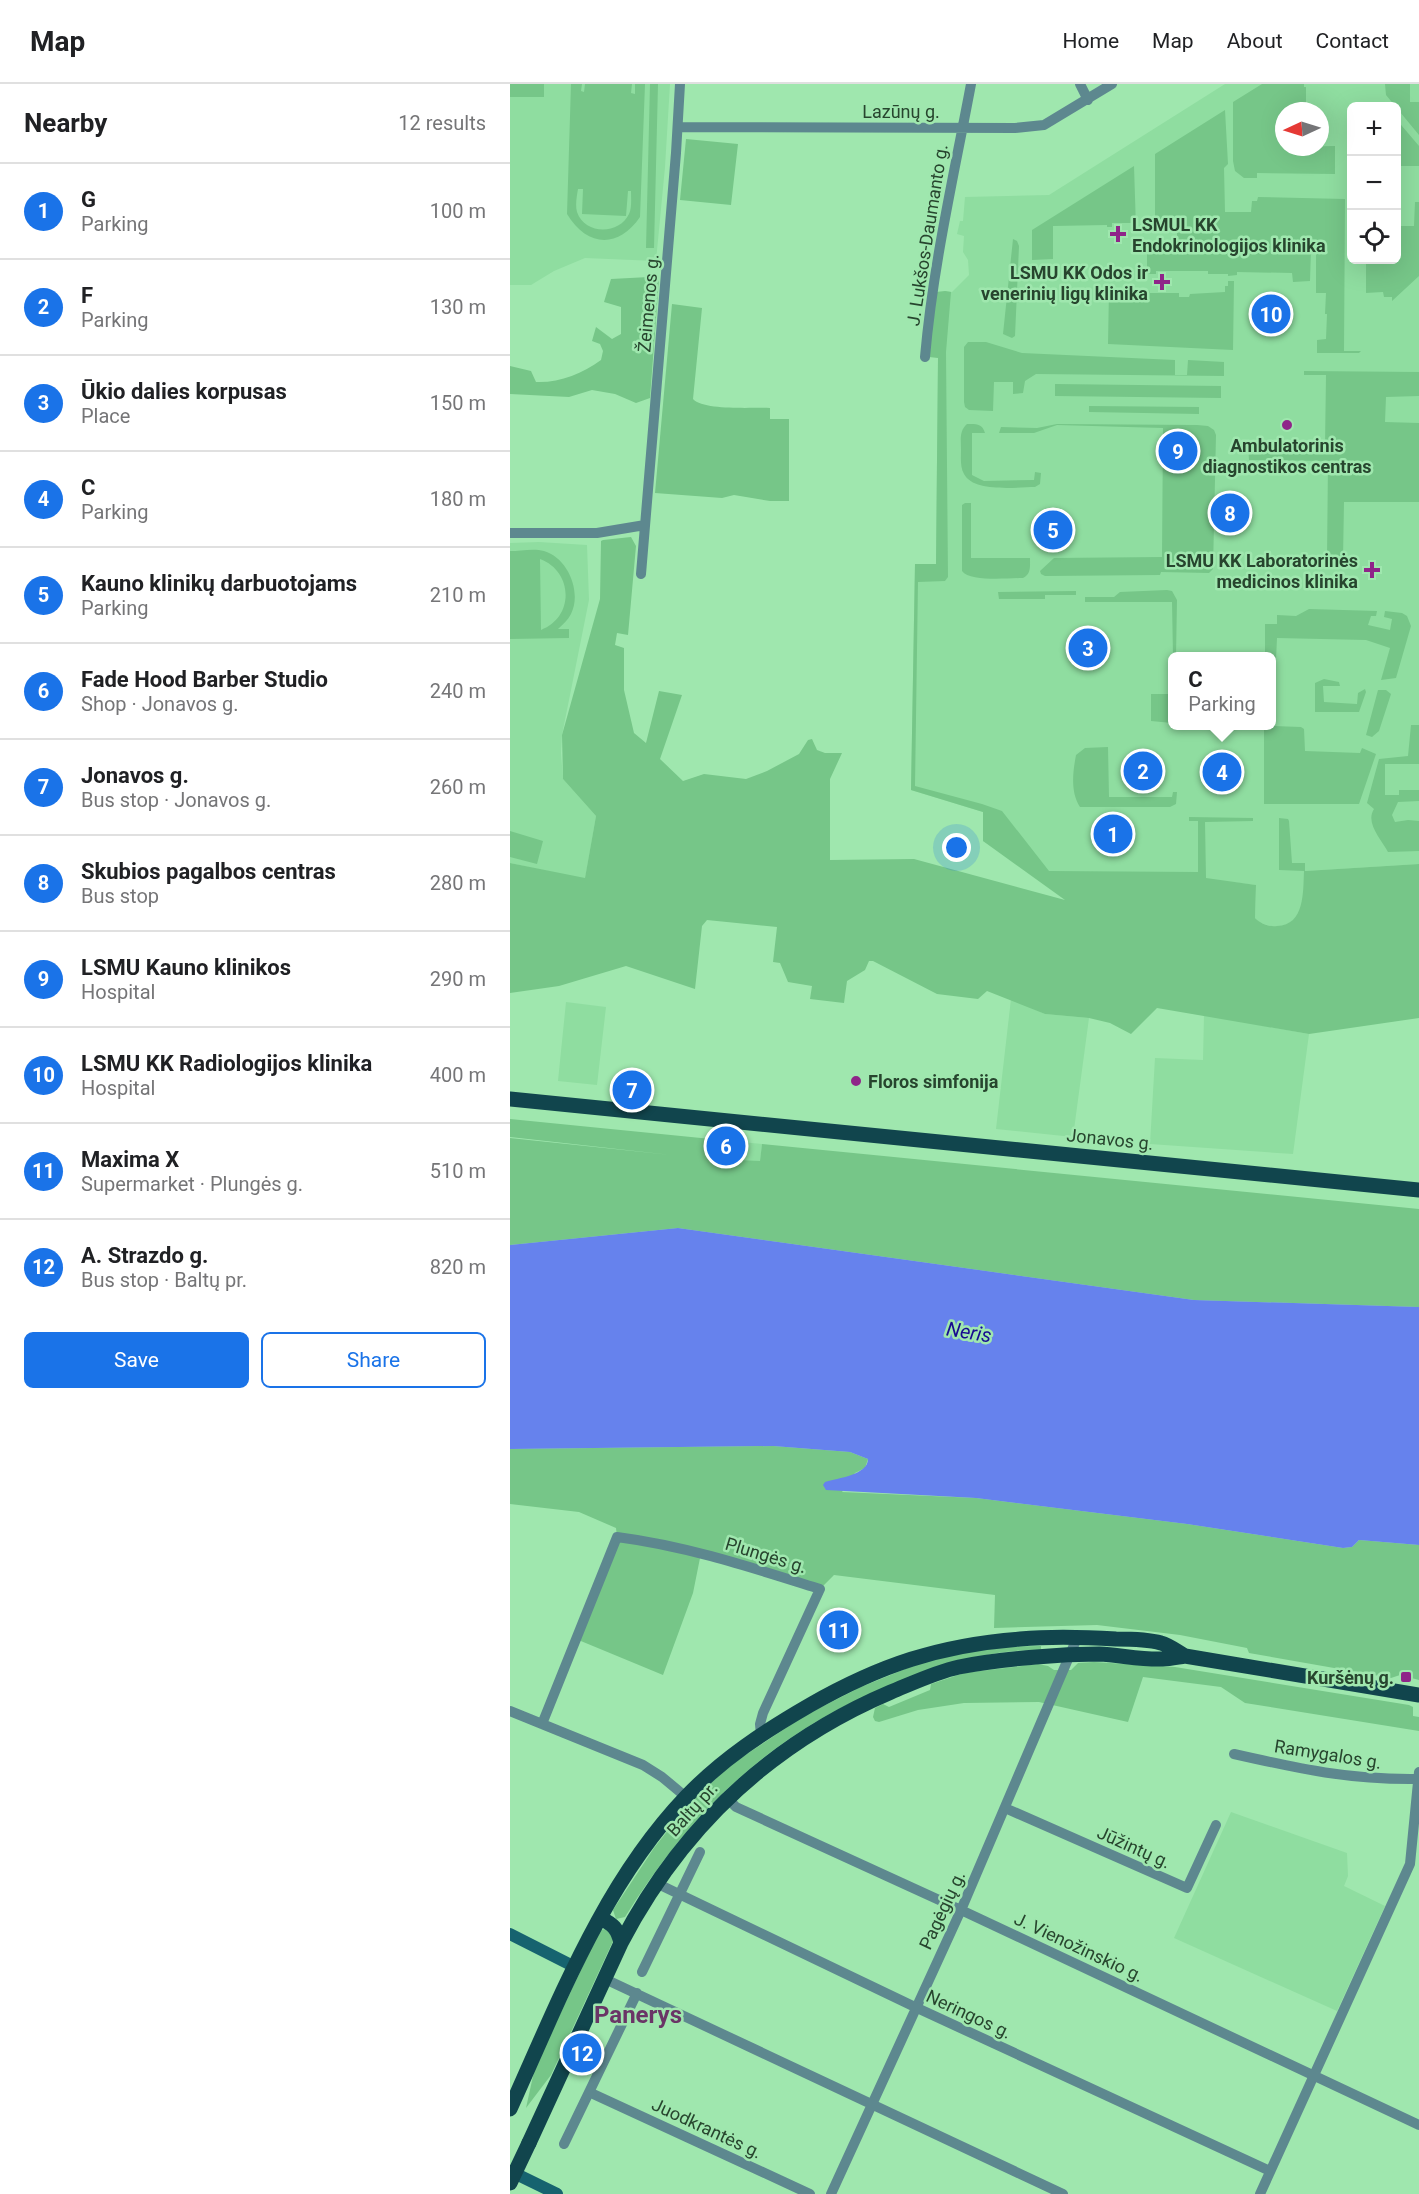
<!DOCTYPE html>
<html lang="en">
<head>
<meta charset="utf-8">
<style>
	body { margin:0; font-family:Roboto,sans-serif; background:#f2f2f2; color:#202124 }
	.controls { position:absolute; right:18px; top:18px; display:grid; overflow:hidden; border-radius:9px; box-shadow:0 6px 24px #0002 }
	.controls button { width:54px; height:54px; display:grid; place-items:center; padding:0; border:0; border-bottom:2px solid #e0e0e0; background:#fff; color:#202124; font:30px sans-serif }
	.compass { position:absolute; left:765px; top:18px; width:54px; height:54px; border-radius:50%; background:#fff; box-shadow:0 6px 24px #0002; rotate:266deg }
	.you { position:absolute; left:447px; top:764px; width:21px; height:21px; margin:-15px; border:4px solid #fff; border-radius:50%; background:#1a73e8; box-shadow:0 0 0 9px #1a73e833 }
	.badge { display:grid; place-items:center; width:39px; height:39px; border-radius:50%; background:#1a73e8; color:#fff; font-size:20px; font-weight:700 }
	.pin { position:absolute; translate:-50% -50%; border:3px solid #fff; box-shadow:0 2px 6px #0006 }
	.popup { position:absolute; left:658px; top:568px; width:108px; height:78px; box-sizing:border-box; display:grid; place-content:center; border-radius:9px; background:#fff; filter:drop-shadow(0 2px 4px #0005); font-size:20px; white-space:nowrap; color:#757577 }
	.popup b { font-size:22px; color:#202124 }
	.popup::after { content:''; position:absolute; left:50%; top:100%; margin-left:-12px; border:12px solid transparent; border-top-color:#fff }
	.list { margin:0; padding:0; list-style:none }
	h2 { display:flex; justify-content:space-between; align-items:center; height:78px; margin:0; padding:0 24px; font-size:26px }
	h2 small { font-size:20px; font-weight:400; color:#757577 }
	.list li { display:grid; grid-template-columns:39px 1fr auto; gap:18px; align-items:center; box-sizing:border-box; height:96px; padding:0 24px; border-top:2px solid #e0e0e0 }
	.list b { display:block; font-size:22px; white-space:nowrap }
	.list p { margin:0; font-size:20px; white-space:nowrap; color:#757577 }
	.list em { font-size:20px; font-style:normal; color:#757577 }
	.actions { display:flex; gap:12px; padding:18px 24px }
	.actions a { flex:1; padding:14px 0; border:2px solid #1a73e8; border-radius:9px; text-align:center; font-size:21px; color:#1a73e8 }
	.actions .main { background:#1a73e8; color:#fff }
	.icon { flex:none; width:33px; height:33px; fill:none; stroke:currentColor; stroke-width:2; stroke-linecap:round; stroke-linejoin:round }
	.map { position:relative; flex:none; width:909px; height:2110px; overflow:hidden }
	header { display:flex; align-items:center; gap:36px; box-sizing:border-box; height:84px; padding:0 30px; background:#fff; border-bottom:2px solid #e0e0e0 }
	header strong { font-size:28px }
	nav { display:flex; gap:33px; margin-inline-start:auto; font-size:21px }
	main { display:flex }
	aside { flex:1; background:#fff }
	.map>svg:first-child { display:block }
	.built { fill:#8fdda0; fill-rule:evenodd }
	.green { fill:#76c688; fill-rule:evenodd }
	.water { fill:#6682ed }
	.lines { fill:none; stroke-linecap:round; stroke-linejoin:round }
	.street { stroke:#5d888f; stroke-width:10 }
	.secondary { stroke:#16636f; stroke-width:12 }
	.primary { stroke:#11454d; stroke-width:15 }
	.primary-bridge { stroke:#11454d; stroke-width:15 }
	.poi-dot { fill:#8f2589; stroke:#9fe7ae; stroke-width:2 }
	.labels { text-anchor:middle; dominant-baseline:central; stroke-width:5; stroke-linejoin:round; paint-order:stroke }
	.street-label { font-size:18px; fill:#27452e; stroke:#9fe7ae }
	.poi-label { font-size:18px; font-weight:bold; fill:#27452e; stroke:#9fe7ae; text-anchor:end }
	.water-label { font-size:20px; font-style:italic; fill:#170b90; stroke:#9fe7ae }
	.district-label { font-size:24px; font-weight:bold; fill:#6a3566; stroke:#9fe7ae }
</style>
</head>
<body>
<header>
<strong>Map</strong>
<nav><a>Home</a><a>Map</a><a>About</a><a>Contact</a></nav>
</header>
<main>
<aside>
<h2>Nearby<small>12 results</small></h2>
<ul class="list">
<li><span class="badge">1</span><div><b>G</b><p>Parking</p></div><em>100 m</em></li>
<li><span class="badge">2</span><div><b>F</b><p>Parking</p></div><em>130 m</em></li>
<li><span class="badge">3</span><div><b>Ūkio dalies korpusas</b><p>Place</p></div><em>150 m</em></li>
<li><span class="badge">4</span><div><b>C</b><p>Parking</p></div><em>180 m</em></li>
<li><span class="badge">5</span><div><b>Kauno klinikų darbuotojams</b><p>Parking</p></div><em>210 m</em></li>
<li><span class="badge">6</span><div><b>Fade Hood Barber Studio</b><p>Shop · Jonavos g.</p></div><em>240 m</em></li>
<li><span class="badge">7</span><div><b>Jonavos g.</b><p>Bus stop · Jonavos g.</p></div><em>260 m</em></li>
<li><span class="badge">8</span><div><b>Skubios pagalbos centras</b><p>Bus stop</p></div><em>280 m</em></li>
<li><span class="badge">9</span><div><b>LSMU Kauno klinikos</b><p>Hospital</p></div><em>290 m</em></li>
<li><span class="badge">10</span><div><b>LSMU KK Radiologijos klinika</b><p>Hospital</p></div><em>400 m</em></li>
<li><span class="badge">11</span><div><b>Maxima X</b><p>Supermarket · Plungės g.</p></div><em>510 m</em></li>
<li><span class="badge">12</span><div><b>A. Strazdo g.</b><p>Bus stop · Baltų pr.</p></div><em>820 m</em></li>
</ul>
<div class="actions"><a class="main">Save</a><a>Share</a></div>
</aside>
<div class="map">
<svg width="909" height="2110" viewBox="0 0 909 2110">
	<rect width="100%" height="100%" fill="#9fe7ae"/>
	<!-- built -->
	<path class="built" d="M34,0H160L155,83L146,177L75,174L44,187L21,201H0V13H34Z
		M715,0H909V780L795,787L793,816L788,832L777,841L765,843L750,839L745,834L746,801L696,795L570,817L473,757V728L401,706L405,480H426L428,273L435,207L442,208L459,191L458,176L453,168L454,152L447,150L450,137H453L455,113L539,111ZM842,22H886V176H842ZM774,27H810V63H774ZM662,572H762V642H662Z
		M29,458L77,461L79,516L52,651L51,669L53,695L86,732L75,795L0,779V459Z
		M501,915L535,930L579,934L563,1053L486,1045Z
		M56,918L96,923L87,1001L48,997Z
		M694,931L799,950L783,1070L640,1060L645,974L693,976Z
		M201,1055L252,1060L250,1078L200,1075Z
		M721,1728L837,1769L838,1792L834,1802L875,1822L827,1927L664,1854Z"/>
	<!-- green -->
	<path class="green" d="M0,0H34V13H0Z
		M61,0H72L71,7L74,8L75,0H122L121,9L125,10V0H135L130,133C108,165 77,163 57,130ZM68,105H73L72,130L116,132L118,107H121C121,114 122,124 119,130C109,151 75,151 67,128C65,121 67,111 68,105Z
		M140,0H148L144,164H136Z
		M752,0H794V3H796V27H774V63L825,62V90L747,89V94H734L725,87L723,77V18Z
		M875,0H900V18H909V51L876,11Z
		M715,26L718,80L714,84L715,128H741L742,117H747L748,113L835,115L834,267H851L849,269H807V256L816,255L817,230H815L816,209H806V166H801L800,197L783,198L782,189L727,188V191L718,192V190H698V187H646V190H637V164H643V169H654V161L667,160V143H649V145H645V70Z
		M886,35L909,62V82H887Z
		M176,55L228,60L221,121L170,116Z
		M624,82L626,144H622V139H602V143H597V141L543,142V175L522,176V146Z
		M905,118H909V192L882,217V213H874L873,208L856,209V176H886L887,142H904Z
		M503,155L507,157L509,162L505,252L502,254L493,250Z
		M139,193L149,195L140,314L126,319L105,310L82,306L59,313L0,310V282L21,287L26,298C49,299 72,290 91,276L93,267L90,260L82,257L86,243L102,255L111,250V223L94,218L101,195Z
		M718,197H724L723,266L598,260L599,206H639L640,209H669V213H679L680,210L715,208V202H718Z
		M435,207L441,208L436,268L438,493L435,497L408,498L405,702L472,720L492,727L539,787L688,788V737H679V733L743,734V737L695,738L696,794L746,801L745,834C751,840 759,843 767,842C795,841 793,808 794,787L769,786V734L778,735L779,737L782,779H795V787L909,780V934L799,950L647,924L621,950L600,939L579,934L535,930L477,907L468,915L427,910L363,877H359L355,886L337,897L334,919L300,915L302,902L278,898L270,879L263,878L267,843L197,836L192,842L185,905L116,882L49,902L0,909V779L75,794L86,732L53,695L52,651L90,515L91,457L93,456L121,453L126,462L118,551L107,549L105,561L114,564V606L124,649L136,659L149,607L172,611L150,675L173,697L194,690L236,695L257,687L289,670L298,656L302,655L307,666L315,669H332L320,695V776L404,775L555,816L473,757V728L401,706L405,480H426L428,274L419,273L426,208Z
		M162,220L192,224L183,315C194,327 243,323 260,324V335H279V417H260L224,411L212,414L145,409Z
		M458,258H476L512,269L665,276V291H677L678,276L714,278V292L526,290L515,297L513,309L503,310V298H484L483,327L459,326L455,323L454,318V263Z
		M794,287L909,288V312L876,313L875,338L909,339V418H834L833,475H817L818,377L739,376L738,361L815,362L816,291H794Z
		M545,300L711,302V314L545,312Z
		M579,322L689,323V330L579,328Z
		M457,340C466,340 472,339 475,349H462V391L474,397L524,396L525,388L531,389L530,400L525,403C507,403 464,409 454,390C450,383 451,374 451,366C451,356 449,347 457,340Z
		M547,340L687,341L698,342L704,346L706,351L703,485L699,489L651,488L650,491L535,492L531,490L530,487L544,474L652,473L653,344L547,341L524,349H489L491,343L527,344Z
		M455,419H461V474H520C520,483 521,490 513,494C498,494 460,498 452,487V421Z
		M0,467C10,467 24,464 34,467C58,474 72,508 61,530C58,536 53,540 48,545H59V554L0,555ZM30,475C63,487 65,533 31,546Z
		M657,506L662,507L667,516L666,572H663L662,518H575V513H604L610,508Z
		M566,507V511H535V515H489L488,508Z
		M799,525L867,527L866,532H861L858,541L880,546L882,535L874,533L875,527L892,529L897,532L901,542L886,594L871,596L880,564L856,556L767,554L763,642L791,643L794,645L795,667L850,669L852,664L866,670L849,720H754V642H762V572H755V540H767V531L786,532Z
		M814,595L829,598L830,602H813L814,618L847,620L848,609L855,605L856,608L849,628H805V599Z
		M868,606H876L881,610L869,647L862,653L856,651Z
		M641,610H662V639L641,637Z
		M901,641H909V680H875V711H889V706H909V717L888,718L882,731L885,738L898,736L909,737V767L878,768C871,755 855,739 864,725L857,719L869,675L898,672Z
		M598,663L599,713H662L663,708H667L666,720L660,723H570C560,708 563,687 566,671L575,664Z
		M0,747L33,757L27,780L0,773Z
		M0,1035L201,1055L200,1075L250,1077L252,1060L909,1125V1223L684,1216L168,1144L0,1161V1054L161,1071L0,1053Z
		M263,1362L340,1368L358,1375L355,1384L345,1389L332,1408L466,1414L677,1440L833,1464L842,1463L849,1456L909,1461V1596L890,1591L881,1594L739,1569L737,1564L670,1551L587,1541L484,1544L485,1511L324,1491L310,1505L191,1469L183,1509L153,1591L66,1555L107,1453L106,1444L69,1428L0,1420V1365Z
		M531,1562V1566C514,1566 494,1567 477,1571C457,1576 436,1584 416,1591C398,1597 378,1602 360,1610C252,1658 177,1733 115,1833L106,1835L103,1826L144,1764L181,1717L222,1680L294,1632L351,1603L415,1577L484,1563Z
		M584,1578L665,1583L899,1621L903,1623V1632L909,1633V1647L735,1619L711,1603L633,1593L618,1638L529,1618L454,1619L408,1626L369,1638L365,1637L363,1633L365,1624L373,1620L379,1623L420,1606L421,1600L454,1589L528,1580L538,1582L544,1586H561L568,1579Z
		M96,1845L104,1855L41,1991L16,2024L25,1983L90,1846Z"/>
	<!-- water -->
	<path class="water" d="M168,1144L684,1216L909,1223V1461L849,1456L842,1463L833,1464L677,1440L466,1414L316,1406L313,1401L315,1398C328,1394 358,1391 358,1375L340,1368L263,1362L0,1365V1161Z"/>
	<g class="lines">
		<!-- street -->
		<path class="street" d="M570,0L578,16
			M168,43L505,44L534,41L602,0
			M415,273C423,181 444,91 461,0
			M0,449H87L135,441
			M131,490L166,69L170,0
			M0,1627L133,1681L152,1693L176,1713
			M32,1640L107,1453C177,1462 243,1484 310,1505L253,1629L250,1640L251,1651
			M724,1670C790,1685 840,1696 908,1695
			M217,1714L226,1723L451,1826L909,2041
			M495,1724L677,1804L706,1741
			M146,1799L405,1923L760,2087
			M132,1888L190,1768
			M95,1895L553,2110
			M81,2009L300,2110
			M54,2060L127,1909
			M321,2110L451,1826L567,1554
			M750,2110L900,1780L909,1688"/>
		<!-- secondary -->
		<path class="secondary" d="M0,1850L65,1883
			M0,2087L47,2110"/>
		<!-- primary -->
		<path class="primary" d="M0,1015L909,1106
			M90,1834C103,1840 108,1845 111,1859
			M0,2025C49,1917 93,1800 176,1713C212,1675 255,1647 300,1621C370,1581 430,1561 510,1555C542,1552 574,1553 606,1555C621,1555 637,1555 651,1559C659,1561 668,1568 675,1572
			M19,2059L111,1859C171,1744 261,1659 381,1608C403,1599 426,1588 449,1583C474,1578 501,1575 526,1573C547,1571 568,1570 589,1570C610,1571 632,1576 653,1575C660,1575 668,1573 675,1572L909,1611"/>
		<!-- primary-bridge -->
		<path class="primary-bridge" d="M0,2099L19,2059"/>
	</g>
	<!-- markers -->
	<g class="poi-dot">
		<path d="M605 141h6v6h6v6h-6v6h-6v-6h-6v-6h6z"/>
		<path d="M649 189h6v6h6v6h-6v6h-6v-6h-6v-6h6z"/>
		<circle cx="777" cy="341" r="6"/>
		<path d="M859 477h6v6h6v6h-6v6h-6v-6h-6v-6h6z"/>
		<circle cx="346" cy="997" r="6"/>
		<rect x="890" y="1587" width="12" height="12" rx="3"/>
	</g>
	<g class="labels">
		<!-- street labels -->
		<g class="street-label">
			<text x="391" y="27">Lazūnų g.</text>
			<text transform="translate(417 151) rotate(-81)">J. Lukšos-Daumanto g.</text>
			<text transform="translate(138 219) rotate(-85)">Žeimenos g.</text>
			<text transform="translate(600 1055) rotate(6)">Jonavos g.</text>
			<text transform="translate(256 1471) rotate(17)">Plungės g.</text>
			<text transform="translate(818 1670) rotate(9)">Ramygalos g.</text>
			<text transform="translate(182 1725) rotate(-48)">Baltų pr.</text>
			<text transform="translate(624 1763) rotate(24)">Jūžintų g.</text>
			<text transform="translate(432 1826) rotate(-65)">Pagėgių g.</text>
			<text transform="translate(569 1863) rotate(25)">J. Vienožinskio g.</text>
			<text transform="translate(459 1930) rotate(25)">Neringos g.</text>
			<text transform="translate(197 2044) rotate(25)">Juodkrantės g.</text>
		</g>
		<!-- poi labels -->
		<g class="poi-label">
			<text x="622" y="140" text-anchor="start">LSMUL KK<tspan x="622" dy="21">Endokrinologijos klinika</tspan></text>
			<text x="638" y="188">LSMU KK Odos ir<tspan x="638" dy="21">venerinių ligų klinika</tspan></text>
			<text x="777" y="361" text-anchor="middle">Ambulatorinis<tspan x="777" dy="21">diagnostikos centras</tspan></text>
			<text x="848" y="476">LSMU KK Laboratorinės<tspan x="848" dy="21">medicinos klinika</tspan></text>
			<text x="358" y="997" text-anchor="start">Floros simfonija</text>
			<text x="884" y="1593">Kuršėnų g.</text>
		</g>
		<!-- water labels -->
		<g class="water-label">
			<text transform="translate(459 1248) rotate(9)">Neris</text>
		</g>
		<!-- district labels -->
		<g class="district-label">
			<text x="128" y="1931">Panerys</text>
		</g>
	</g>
</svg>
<div class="controls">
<button>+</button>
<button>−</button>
<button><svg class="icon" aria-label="locate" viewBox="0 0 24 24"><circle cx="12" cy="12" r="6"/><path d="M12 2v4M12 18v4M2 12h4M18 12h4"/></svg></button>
</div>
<svg class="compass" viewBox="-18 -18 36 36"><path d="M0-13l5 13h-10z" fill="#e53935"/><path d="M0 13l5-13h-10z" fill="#757577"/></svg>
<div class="you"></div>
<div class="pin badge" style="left:603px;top:750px">1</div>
<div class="pin badge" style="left:633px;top:687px">2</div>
<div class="pin badge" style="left:578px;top:564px">3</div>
<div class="pin badge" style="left:712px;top:688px">4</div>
<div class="popup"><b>C</b>Parking</div>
<div class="pin badge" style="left:543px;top:446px">5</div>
<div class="pin badge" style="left:216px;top:1062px">6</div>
<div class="pin badge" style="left:122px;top:1006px">7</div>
<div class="pin badge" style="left:720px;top:429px">8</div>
<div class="pin badge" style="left:668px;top:367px">9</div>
<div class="pin badge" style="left:761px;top:230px">10</div>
<div class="pin badge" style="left:329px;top:1546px">11</div>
<div class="pin badge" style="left:72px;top:1969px">12</div>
</div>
</main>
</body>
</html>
